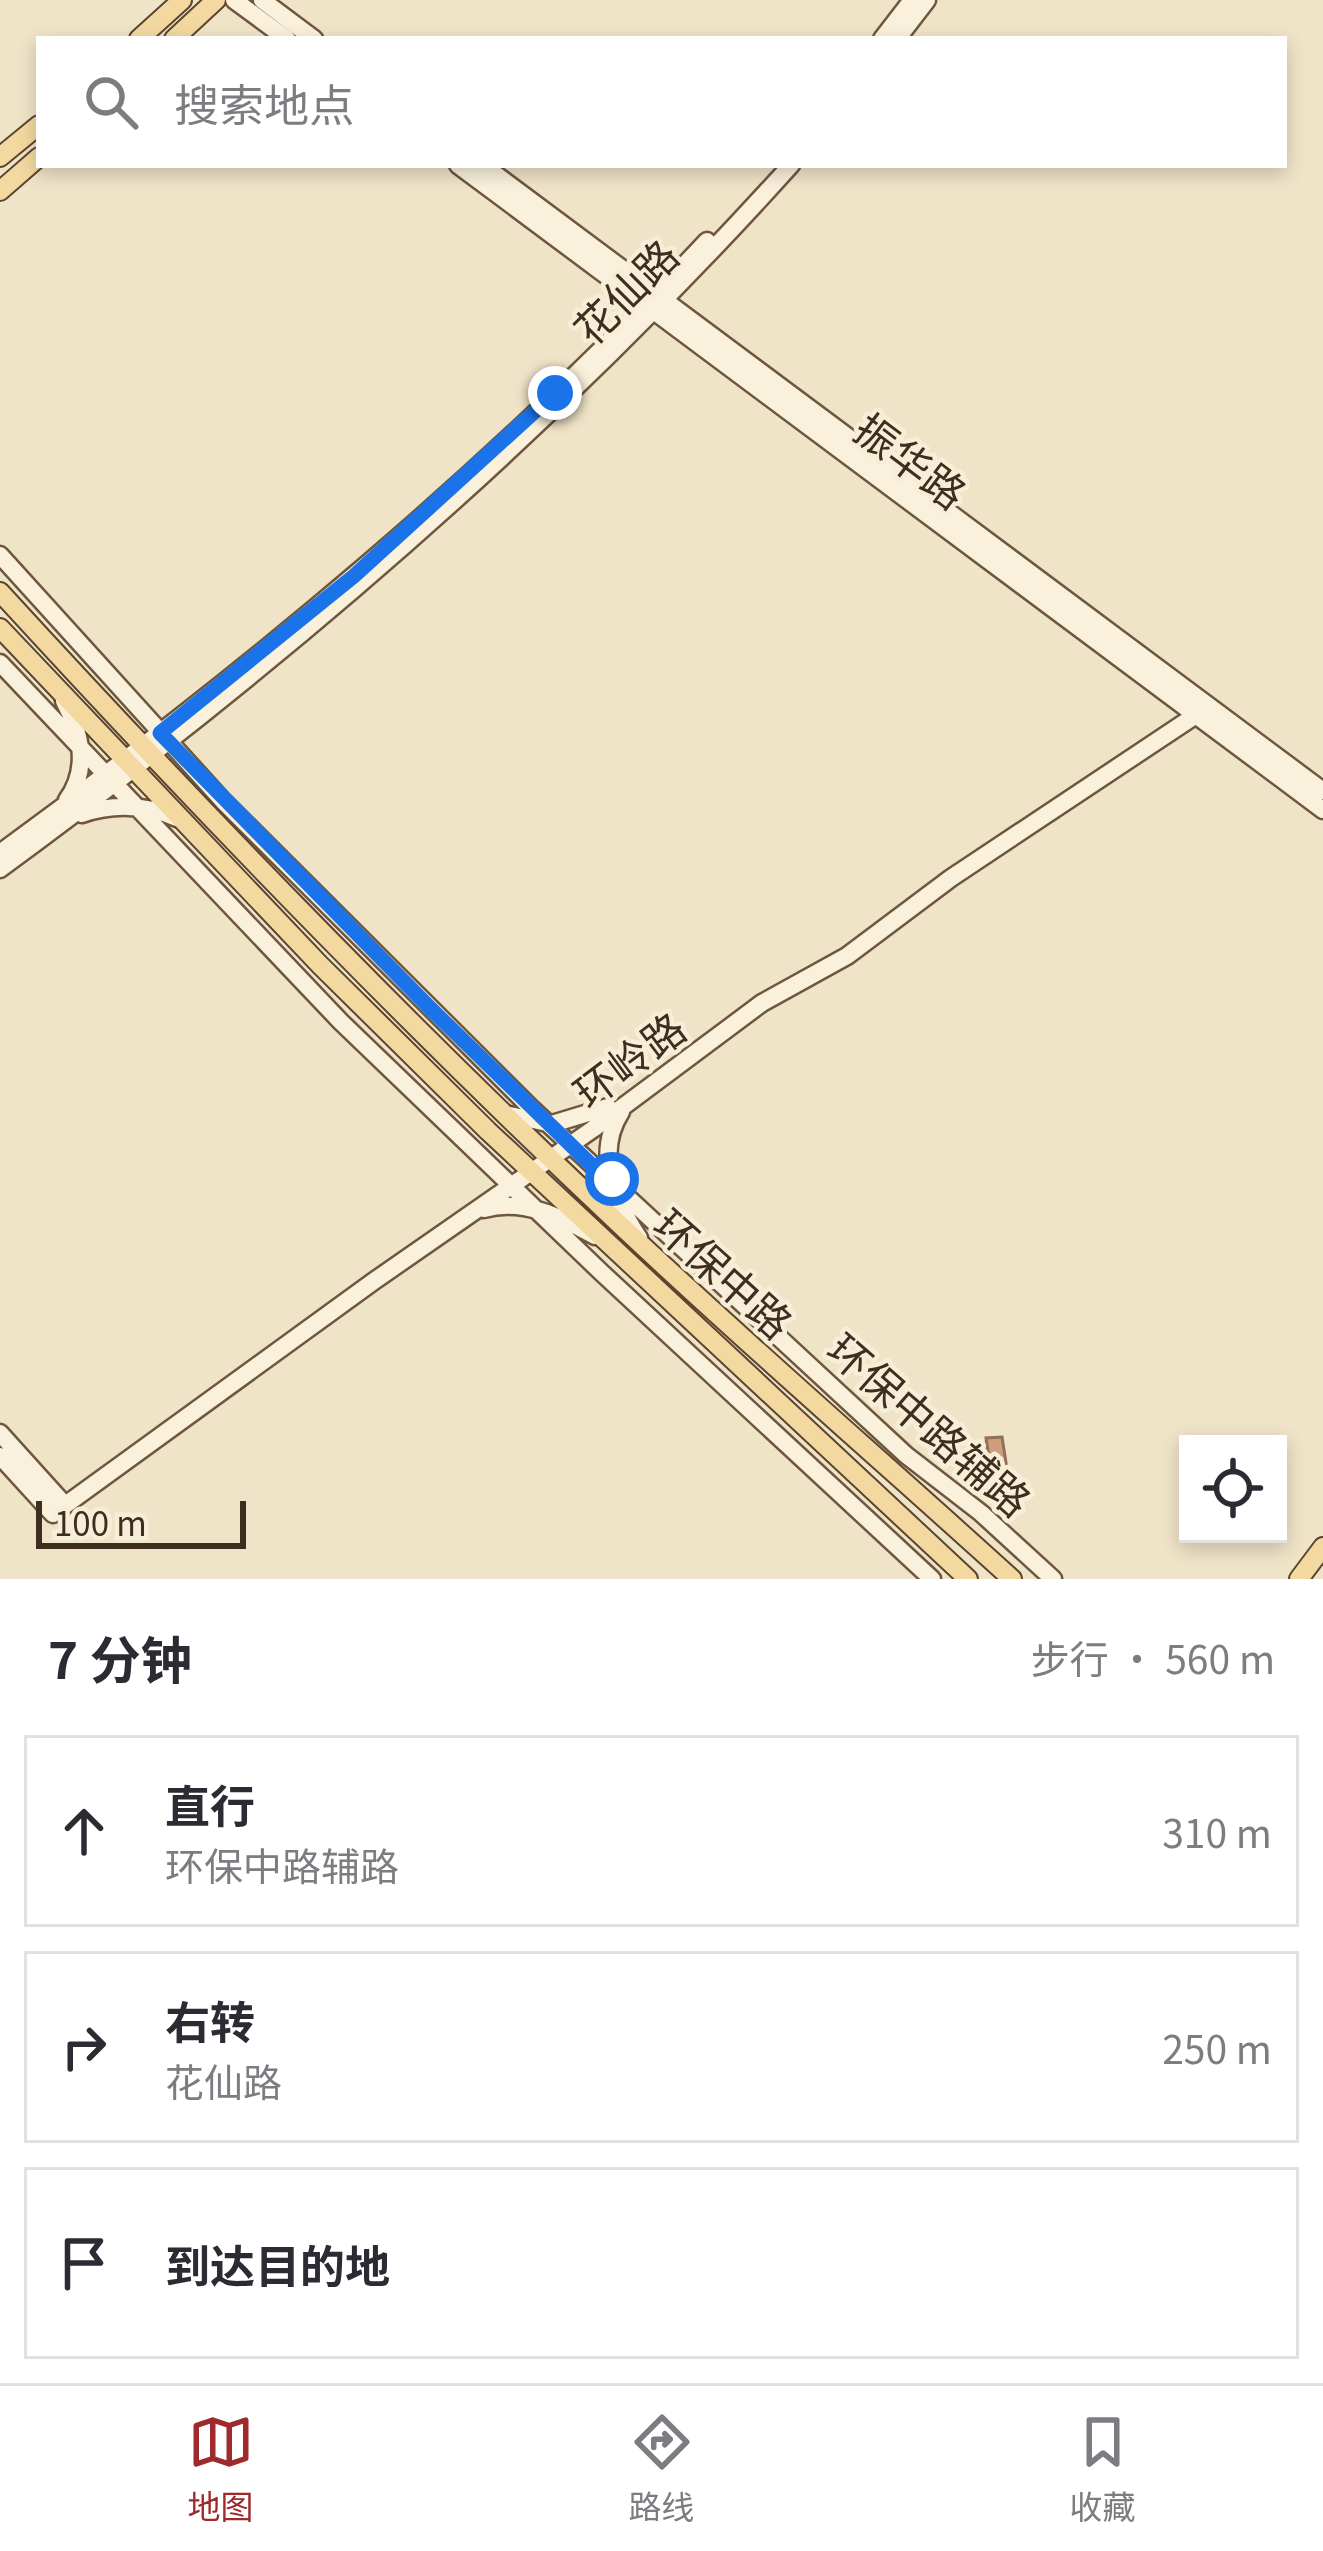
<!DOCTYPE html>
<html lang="zh">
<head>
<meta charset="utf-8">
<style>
	body { margin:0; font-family:Georgia,"Noto Sans SC",serif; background:#f7f7f7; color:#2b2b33 }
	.controls { position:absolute; right:36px; bottom:36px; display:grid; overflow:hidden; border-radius:0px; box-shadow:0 6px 18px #0003 }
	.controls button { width:108px; height:108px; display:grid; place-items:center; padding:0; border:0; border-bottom:3px solid #e1e1e2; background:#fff; color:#2b2b33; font:60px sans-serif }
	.scale { position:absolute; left:36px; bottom:30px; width:210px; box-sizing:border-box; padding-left:12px; border:6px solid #3d2e20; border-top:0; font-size:33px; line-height:42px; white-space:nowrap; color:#3d2e20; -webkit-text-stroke:9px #f7eed8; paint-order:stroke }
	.stop { position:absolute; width:36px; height:36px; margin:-27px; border:9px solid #1a73e8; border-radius:50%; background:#fff }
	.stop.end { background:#1a73e8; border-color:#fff; box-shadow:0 3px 12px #0008 }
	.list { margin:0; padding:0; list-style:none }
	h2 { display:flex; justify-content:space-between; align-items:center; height:156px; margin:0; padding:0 48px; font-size:51px }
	h2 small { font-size:39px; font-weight:400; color:#7c7c81 }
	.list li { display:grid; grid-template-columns:78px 1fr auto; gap:36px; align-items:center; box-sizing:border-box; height:192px; margin:0 24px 24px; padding:0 24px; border:3px solid #e1e1e2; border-radius:0px }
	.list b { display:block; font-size:45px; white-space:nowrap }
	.list p { margin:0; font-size:39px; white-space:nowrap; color:#7c7c81 }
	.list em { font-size:39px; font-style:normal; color:#7c7c81 }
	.icon { flex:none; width:66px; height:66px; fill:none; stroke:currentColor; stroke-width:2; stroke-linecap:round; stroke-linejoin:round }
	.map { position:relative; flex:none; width:1323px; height:1579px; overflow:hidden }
	.search { position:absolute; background:#fff; box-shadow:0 6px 18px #0003; left:36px; right:36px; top:36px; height:132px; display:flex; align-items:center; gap:30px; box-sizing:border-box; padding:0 42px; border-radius:0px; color:#7c7c81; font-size:45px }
	.sheet { height:804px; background:#fff }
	nav { display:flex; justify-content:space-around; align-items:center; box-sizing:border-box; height:168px; border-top:3px solid #e1e1e2; background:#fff; font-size:33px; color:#7c7c81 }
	nav a { display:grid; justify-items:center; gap:6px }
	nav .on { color:#9e2a2b }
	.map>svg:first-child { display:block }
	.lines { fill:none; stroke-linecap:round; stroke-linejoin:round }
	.secondary-casing { stroke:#6f573f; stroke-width:21 }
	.primary-casing { stroke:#5b4430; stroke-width:22 }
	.secondary { stroke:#faf1dc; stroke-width:16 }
	.primary { stroke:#f3d9a0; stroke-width:18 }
	.wall { fill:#b2896c }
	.shaded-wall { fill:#916f58 }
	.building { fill:#cf9f7d; stroke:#916f58; stroke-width:3 }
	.route { stroke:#1a73e8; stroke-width:15 }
	.labels { text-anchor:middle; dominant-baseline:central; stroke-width:9; stroke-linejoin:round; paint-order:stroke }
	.street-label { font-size:42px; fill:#3d2e20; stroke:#f7eed8 }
</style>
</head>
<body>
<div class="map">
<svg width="1323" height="1579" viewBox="0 0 1323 1579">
	<rect width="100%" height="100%" fill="#f0e4c8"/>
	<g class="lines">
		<!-- secondary casing -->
		<g class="secondary-casing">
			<path id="secondary" d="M234,0L287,39
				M262,0L314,39
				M882,39L912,0
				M897,39L927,0
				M458,165L1323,810
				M483,165L1323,791
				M0,555L223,801L531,1108L906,1455L981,1513L1053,1579
				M0,663L341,1022L602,1273L932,1579
				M64,701C81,733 90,768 67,800
				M82,814C114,803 146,805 177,818
				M0,853C252,669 493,469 707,241
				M0,869C287,659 553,429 791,165
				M621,1112C595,1152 614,1200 639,1238
				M505,1114L552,1124L608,1107
				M484,1209C523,1198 561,1217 595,1236
				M0,1433L65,1505
				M0,1456L53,1514L374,1281L593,1129L762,1003L847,956L951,878L1196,715"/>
		</g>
		<!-- primary casing -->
		<g class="primary-casing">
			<path id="primary" d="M139,39L182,0
				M174,39L216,0
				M0,157L39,125
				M0,191L39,157
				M0,592C198,808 402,1019 615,1220C745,1343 880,1459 1012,1579
				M0,628L320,965L488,1131L968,1579
				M1299,1579L1323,1547"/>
		</g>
		<!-- secondary -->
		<use href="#secondary" class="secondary"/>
		<!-- primary -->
		<use href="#primary" class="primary"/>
	</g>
	<!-- wall -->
	<path class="wall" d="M986,1438L1007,1469L1002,1482L986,1484L981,1452Z"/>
	<!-- shaded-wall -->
	<path class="shaded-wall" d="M1007,1469L1002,1482L986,1484L991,1470Z"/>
	<!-- building -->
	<path class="building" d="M1002,1437L1007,1469L991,1470L986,1438Z"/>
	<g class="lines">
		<!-- route -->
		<path class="route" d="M555,393L354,576L160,733L431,1009L614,1187L612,1179"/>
	</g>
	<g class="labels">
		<!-- street labels -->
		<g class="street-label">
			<text transform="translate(624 290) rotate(-45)">花仙路</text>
			<text transform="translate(912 459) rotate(37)">振华路</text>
			<text transform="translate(628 1058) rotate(-37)">环岭路</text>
			<text transform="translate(725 1272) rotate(42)">环保中路</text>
			<text transform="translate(931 1423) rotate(41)">环保中路辅路</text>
		</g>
	</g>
</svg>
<div class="controls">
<button><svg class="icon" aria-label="locate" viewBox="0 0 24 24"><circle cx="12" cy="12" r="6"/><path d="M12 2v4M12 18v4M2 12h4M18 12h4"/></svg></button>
</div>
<div class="scale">100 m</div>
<div class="stop" style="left:612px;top:1179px"></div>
<div class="stop end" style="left:555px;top:393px"></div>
<div class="search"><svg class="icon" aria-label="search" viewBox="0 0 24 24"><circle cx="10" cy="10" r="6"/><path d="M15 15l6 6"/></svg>搜索地点</div>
</div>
<section class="sheet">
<h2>7 分钟<small>步行 · 560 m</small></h2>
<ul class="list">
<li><svg class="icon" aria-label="ahead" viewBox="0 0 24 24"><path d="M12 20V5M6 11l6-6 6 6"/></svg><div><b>直行</b><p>环保中路辅路</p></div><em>310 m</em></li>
<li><svg class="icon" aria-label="right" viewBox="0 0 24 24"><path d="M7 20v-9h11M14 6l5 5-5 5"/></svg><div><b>右转</b><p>花仙路</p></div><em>250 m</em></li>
<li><svg class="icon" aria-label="arrive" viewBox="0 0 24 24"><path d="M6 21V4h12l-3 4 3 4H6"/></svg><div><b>到达目的地</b></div></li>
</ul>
</section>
<nav>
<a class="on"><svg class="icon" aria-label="map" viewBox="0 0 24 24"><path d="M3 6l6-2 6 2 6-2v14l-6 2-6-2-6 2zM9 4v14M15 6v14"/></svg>地图</a>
<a><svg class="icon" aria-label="directions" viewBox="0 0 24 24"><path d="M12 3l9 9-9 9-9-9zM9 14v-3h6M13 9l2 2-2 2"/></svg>路线</a>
<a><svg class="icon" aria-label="saved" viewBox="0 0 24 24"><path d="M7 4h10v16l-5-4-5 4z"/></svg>收藏</a>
</nav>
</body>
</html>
